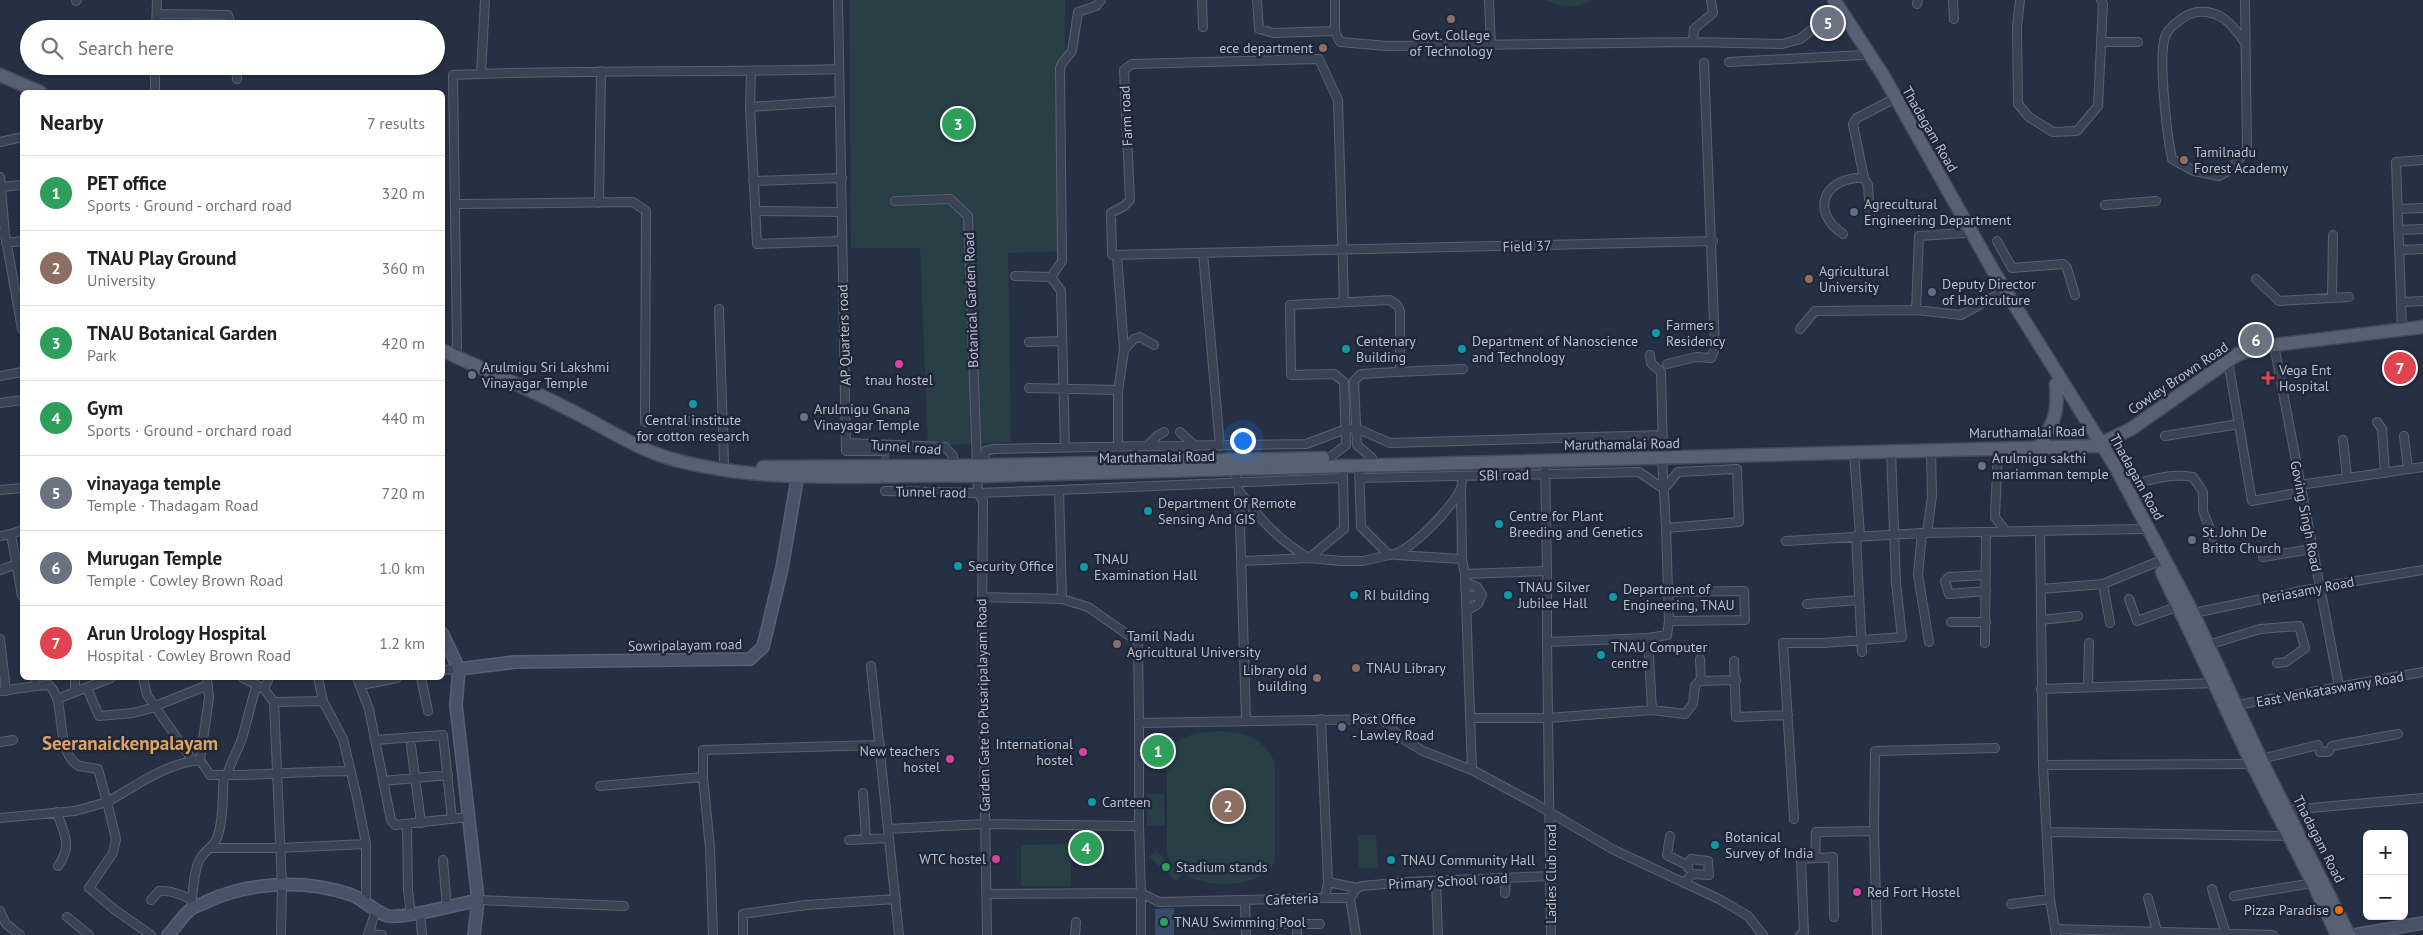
<!DOCTYPE html>
<html lang="en">
<head>
<meta charset="utf-8">
<style>
	body { margin:0; font-family:"PT Sans",sans-serif; background:#f2f2f2; color:#202124 }
	.controls { position:absolute; right:15px; bottom:15px; display:grid; overflow:hidden; border-radius:8px; box-shadow:0 1px 4px #0004 }
	.controls button { width:45px; height:45px; display:grid; place-items:center; padding:0; border:0; border-bottom:1px solid #e0e0e0; background:#fff; color:#202124; font:25px sans-serif }
	.you { position:absolute; left:1242px; top:440px; width:18px; height:18px; margin:-12px; border:4px solid #fff; border-radius:50%; background:#1a73e8; box-shadow:0 0 0 8px #1a73e833 }
	.badge { display:grid; place-items:center; width:32px; height:32px; border-radius:50%; background:#ea580c; color:#fff; font-size:16px; font-weight:700 }
	.pin { position:absolute; translate:-50% -50%; border:2px solid #fff; box-shadow:0 1px 5px #0006 }
	.list { margin:0; padding:0; list-style:none }
	h2 { display:flex; justify-content:space-between; align-items:center; height:65px; margin:0; padding:0 20px; font-size:21px }
	h2 small { font-size:16px; font-weight:400; color:#757577 }
	.list li { display:grid; grid-template-columns:32px 1fr auto; gap:15px; align-items:center; box-sizing:border-box; height:75px; padding:0 20px; border-top:1px solid #e0e0e0 }
	.list b { display:block; font-size:19px; white-space:nowrap }
	.list p { margin:0; font-size:16px; white-space:nowrap; color:#757577 }
	.list em { font-size:16px; font-style:normal; color:#757577 }
	.icon { flex:none; width:28px; height:28px; fill:none; stroke:currentColor; stroke-width:2; stroke-linecap:round; stroke-linejoin:round }
	.map { position:relative; flex:none; width:2423px; height:935px; overflow:hidden }
	.search { position:absolute; background:#fff; box-shadow:0 1px 4px #0004; left:20px; top:20px; width:425px; height:55px; display:flex; align-items:center; gap:12px; box-sizing:border-box; padding:0 18px; border-radius:28px; color:#757577; font-size:19px }
	.panel { position:absolute; background:#fff; box-shadow:0 1px 4px #0004; left:20px; top:90px; width:425px; height:590px; border-radius:8px }
	.map>svg:first-child { display:block }
	.green { fill:#283f45 }
	.water { fill:#3a4c6d }
	.lines { fill:none; stroke-linecap:round; stroke-linejoin:round }
	.street-tunnel { stroke:#3c4559; stroke-width:8; stroke-dasharray:8 4; stroke-linecap:butt }
	.street-casing { stroke:#596071; stroke-width:10 }
	.secondary-casing { stroke:#596071; stroke-width:14 }
	.primary-casing { stroke:#444b5d; stroke-width:15 }
	.street { stroke:#3a4354; stroke-width:8 }
	.secondary { stroke:#485167; stroke-width:11 }
	.primary { stroke:#586173; stroke-width:12 }
	.education-dot { fill:#8d6e63; stroke:#1f2739; stroke-width:2 }
	.service-dot { fill:#5c6f8a; stroke:#1f2739; stroke-width:2 }
	.culture-dot { fill:#0f9aa8; stroke:#1f2739; stroke-width:2 }
	.hotel-dot { fill:#d1479c; stroke:#1f2739; stroke-width:2 }
	.worship-dot { fill:#6b7280; stroke:#1f2739; stroke-width:2 }
	.health-dot { fill:#e0444e; stroke:#1f2739; stroke-width:2 }
	.leisure-dot { fill:#2e9e5b; stroke:#1f2739; stroke-width:2 }
	.food-dot { fill:#e8710a; stroke:#1f2739; stroke-width:2 }
	.labels { text-anchor:middle; dominant-baseline:central; stroke-width:5; stroke-linejoin:round; paint-order:stroke }
	.poi-label { font-size:14px; fill:#b8becd; stroke:#1f2739; text-anchor:start }
	.street-label { font-size:14px; fill:#b8becd; stroke:#1f2739 }
	.district-label { font-size:19px; font-weight:bold; fill:#dba365; stroke:#1f2739 }
</style>
</head>
<body>
<div class="map">
<svg width="2423" height="935" viewBox="0 0 2423 935">
	<rect width="100%" height="100%" fill="#263044"/>
	<!-- green -->
	<path class="green" d="M849,0H1065V251L1008,253L1011,442L928,446L920,248H851Z
		M1545,0H1592C1579,9 1559,7 1545,0Z
		M1222,731C1250,734 1261,737 1275,762V862C1256,897 1171,888 1167,852V762L1176,742L1195,733Z
		M1173,736L1175,742L1150,766H1146L1148,759L1154,753L1149,749L1157,740L1162,745Z
		M1147,794H1164L1165,825L1147,826Z
		M1358,835H1376L1378,868H1359Z
		M1071,844V886H1021V845Z
		M1156,851L1182,875L1176,881L1149,857Z"/>
	<!-- water -->
	<path class="water" d="M1174,908V935H1155V909Z"/>
	<g class="lines">
		<!-- street-tunnel -->
		<path class="street-tunnel" d="M885,451V491"/>
		<!-- street casing -->
		<g class="street-casing">
			<path id="street" d="M838,0L846,451H885
				M1202,0L1203,27
				M1257,0L1259,29L1274,33L1335,31
				M1335,0V31L1340,42L1387,46L1693,42L1782,44L1800,39L1834,12
				M1489,0L1491,45
				M1953,0L1954,19
				M2020,0L2017,27L2018,104L2029,117L2053,132L2077,131L2098,106L2103,4L2101,0
				M76,1L77,0
				M1917,4L1918,0
				M157,14L228,15L232,29
				M156,29L157,0
				M1693,42L1694,29L1713,13L1711,0
				M2103,42H2138
				M2245,43C2233,25 2220,9 2197,12C2187,13 2168,27 2165,37C2158,58 2167,135 2172,159L2194,171L2219,176L2230,170L2247,149L2245,0
				M1729,62L1863,55
				M236,66L237,79
				M751,72L750,107L757,244L842,241
				M481,74L485,0
				M155,92V66
				M750,107L840,101
				M0,142L22,137
				M0,177L5,234H2
				M753,181L842,178
				M1,187L22,185
				M895,201L950,199L968,216L978,493L983,501L982,623L987,935
				M599,203L601,71
				M457,204L633,202L646,211L645,422L723,421
				M2105,205L2156,201
				M2398,209L2423,208
				M755,211L841,212
				M1870,216L1868,185L1864,178L1853,124L1857,118L1890,101
				M2398,230L2423,229
				M5,234L22,329
				M1843,234C1808,210 1826,176 1864,178
				M1997,241L2012,268L2063,264L2067,268L2075,295
				M6,243L22,241
				M2400,250L2423,249
				M1203,253L1220,446
				M1117,255L1124,350L1118,392V447
				M1015,276L1051,277
				M2256,279L2279,301L2349,297
				M2332,298L2333,235
				M1344,302L1338,100L1319,59L1132,64L1124,70L1130,200L1124,206L1111,213L1112,255L1713,241
				M2402,302L2423,301
				M719,309L724,463
				M1916,310L1919,236L1964,233
				M1800,329L1815,311L1916,310L1961,315L1999,294
				M2402,329L2396,162L2423,160
				M1029,342L1062,341
				M2274,345L2339,687
				M457,348L453,75C582,69 710,73 839,69
				M1124,350L1134,339L1140,337L1154,345
				M1650,355L1651,363L1661,372L1663,450
				M2228,361L2252,501L2302,492
				M1667,364L1696,357L1711,358L1715,348L1704,63
				M1397,372L1463,369
				M0,376L22,372
				M1029,388L1118,390
				M0,403L22,400
				M2377,422L2382,429L2385,473
				M1164,432L1157,436L1147,446L1306,444L1346,429L1356,428L1390,443L1662,435
				M1180,432L1195,446
				M2165,436L2239,424
				M2404,436L2408,469
				M2343,440L2347,478
				M847,443L945,447L953,456V466
				M1065,448L1061,291L1051,277L1062,261L1060,68L1063,62L1072,51L1078,12L1096,6L1101,0
				M1998,448L1995,517L2006,532
				M1854,452L1860,536
				M1329,458L1346,445L1344,382L1334,374L1291,375L1290,305L1390,300L1398,306L1400,311V368L1397,372L1361,374L1354,381L1357,445L1372,458
				M1662,458L1666,528
				M984,465L985,451L994,449L1147,446
				M1359,466L1361,527L1389,555C1408,555 1454,506 1461,488C1462,485 1462,480 1462,476
				M1235,470L1239,491L1246,720
				M1359,478L1639,472L1664,489L1678,472L1737,469L1739,522L1666,528L1669,621L1667,635L1648,638L1652,710L1548,718H1471
				M2300,485L2423,467
				M2126,486C2149,480 2170,473 2193,477L2203,492V511L2213,537
				M1461,488L1462,559L1465,574
				M0,490L22,488
				M1059,490L1343,478
				M885,491L978,493L1059,490L1062,599
				M1239,491C1259,518 1279,541 1309,558L1344,529L1343,475
				M22,530L11,534L22,596
				M2040,532L2043,765L2050,899L2056,935
				M1922,533L1918,575L1929,642
				M1927,533L1932,496L1931,450
				M0,536L11,534
				M1856,536L1862,652
				M1786,541L1922,533L2141,529
				M1396,555L1462,559
				M2263,557L2312,549
				M1241,561L1309,558L1341,561H1363L1389,555
				M0,570L22,562
				M1547,571V642L1648,638
				M1466,583L1477,587L1482,595
				M2103,584L2110,623
				M2041,589L2103,584L2157,562
				M1986,591L1949,594L1945,581L1949,577L1986,575
				M1668,592L1744,591L1745,620L1669,621
				M1467,596L1482,595L1478,604L1468,610
				M982,597L1062,599L1088,607L1138,642L1139,723L1382,719L1400,737L1423,751L1472,770L1534,803L1614,850L1721,900L1748,916L1763,935
				M2129,599L2137,621L2179,606
				M1807,604L1859,600
				M2189,614L2320,587L2423,570
				M2041,620L2078,616
				M1951,622H1986
				M0,639L6,691
				M1547,642L1551,935
				M1985,643L1986,532
				M2208,645L2260,629L2299,626L2305,648L2286,662L2277,663
				M1700,659L1701,681
				M1734,661L1736,717L1788,715
				M871,666L899,935
				M442,670L459,669
				M35,678L36,686L49,685C68,702 53,751 79,766L98,769L107,802C136,786 166,763 200,760L210,775H224C222,796 224,819 217,838C213,847 207,849 202,856C193,866 193,896 191,909
				M75,678V692
				M143,678L147,695L193,761
				M243,678L264,689L274,702L282,885L281,935
				M318,678L323,701
				M357,678L369,709L391,820L395,825L469,817
				M421,678L428,711
				M361,685L397,678
				M2088,686L2089,643
				M87,688L99,716L133,713L148,709L208,685
				M264,689L269,678
				M2041,689L2215,683
				M0,691L36,686
				M57,699L111,678
				M274,702L323,701L343,739L357,798L366,844V903
				M2237,705L2423,672
				M1652,710L1685,714L1693,704L1695,686L1699,681L1736,680
				M375,740L443,735L452,819
				M0,742L13,740
				M411,746L421,823
				M2261,759L2318,745L2320,752H2328L2332,746L2398,734
				M200,760L209,698L207,678
				M2043,765L2252,764
				M1472,770L1465,574L1547,571L1545,461
				M224,775H227C231,761 239,749 243,735C248,718 251,702 257,685
				M227,775C268,775 309,771 351,771
				M703,777L710,848L713,935
				M383,781L448,775
				M600,786L703,777V750L880,745
				M863,793L866,839
				M2288,810L2423,798
				M57,812C64,835 73,845 58,866
				M0,818L75,811L107,802L116,839L113,853L89,888L115,910L151,935
				M1794,819L1783,643H1823L1902,637L1896,583L1891,451
				M407,825L408,890L411,914
				M888,829L984,824L1139,826V723
				M2048,832L2289,836
				M1670,836L1667,855L1687,865L1688,868
				M849,840L889,838
				M211,848H280L366,844
				M1815,858L1816,832L1874,831
				M443,860L447,908
				M1436,881L1438,935
				M1328,882L1357,888
				M1684,883L1692,874L1709,875L1708,861L1691,859L1687,865
				M2212,889L2226,934
				M1505,893L1506,878
				M986,894L1141,893L1139,826
				M2234,896L2313,883
				M1325,898H1350L1356,935
				M1350,898L1357,888L1362,886L1406,882L1551,876
				M2148,898L2158,935
				M151,900L159,891C171,890 181,894 192,900
				M478,900L624,906
				M1245,900L1246,935
				M2011,904L2050,899
				M0,911L6,924L20,935
				M420,912L422,935
				M67,917L89,935
				M1246,924H1320
				M1297,924V935
				M2055,929L2273,935
				M368,934L382,935
				M368,935L376,910
				M743,935V914L806,905L896,899
				M1075,935L1076,922
				M1141,935V893L1159,902L1325,898L1328,882L1321,719
				M1800,935L1804,933L1801,859L1833,857L1834,917
				M1877,935L1874,831L1875,751L1995,748"/>
		</g>
		<!-- secondary casing -->
		<g class="secondary-casing">
			<path id="secondary" d="M442,633L459,669L456,705L478,900L474,935
				M459,669L515,662L750,659L763,647L782,568L799,468
				M168,935C176,927 182,916 191,909C195,906 203,904 208,901C250,882 304,879 349,894C363,898 374,912 388,916C403,919 461,904 478,900
				M2354,935L2423,923"/>
		</g>
		<!-- primary casing -->
		<g class="primary-casing">
			<path id="primary" d="M1834,0L1883,75L1994,272L2115,466L2193,613L2266,770L2349,935
				M0,75L40,92
				M442,350C484,370 526,387 566,408C604,426 638,451 679,461C777,486 877,473 977,476L2096,446L2131,429L2238,354L2274,345L2423,327
				M2042,441C2056,420 2058,409 2056,384
				M763,467L953,466L1323,458
				M2162,572L2252,764L2313,883L2337,935"/>
		</g>
		<!-- street -->
		<use href="#street" class="street"/>
		<!-- secondary -->
		<use href="#secondary" class="secondary"/>
		<!-- primary -->
		<use href="#primary" class="primary"/>
	</g>
	<!-- markers -->
	<g class="education-dot">
		<circle cx="1451" cy="19" r="5"/>
		<circle cx="1323" cy="48" r="5"/>
		<circle cx="2184" cy="160" r="5"/>
		<circle cx="1809" cy="279" r="5"/>
		<circle cx="1117" cy="644" r="5"/>
		<circle cx="1356" cy="668" r="5"/>
		<circle cx="1317" cy="678" r="5"/>
	</g>
	<g class="service-dot">
		<circle cx="1854" cy="212" r="5"/>
		<circle cx="1932" cy="292" r="5"/>
		<circle cx="1342" cy="727" r="5"/>
	</g>
	<g class="culture-dot">
		<circle cx="1656" cy="333" r="5"/>
		<circle cx="1346" cy="349" r="5"/>
		<circle cx="1462" cy="349" r="5"/>
		<circle cx="693" cy="404" r="5"/>
		<circle cx="1148" cy="511" r="5"/>
		<circle cx="1499" cy="524" r="5"/>
		<circle cx="958" cy="566" r="5"/>
		<circle cx="1084" cy="567" r="5"/>
		<circle cx="1354" cy="595" r="5"/>
		<circle cx="1508" cy="595" r="5"/>
		<circle cx="1613" cy="597" r="5"/>
		<circle cx="1601" cy="655" r="5"/>
		<circle cx="1092" cy="802" r="5"/>
		<circle cx="1715" cy="845" r="5"/>
		<circle cx="1391" cy="860" r="5"/>
	</g>
	<g class="hotel-dot">
		<circle cx="899" cy="364" r="5"/>
		<circle cx="1083" cy="752" r="5"/>
		<circle cx="950" cy="759" r="5"/>
		<circle cx="996" cy="859" r="5"/>
		<circle cx="1857" cy="892" r="5"/>
	</g>
	<g class="worship-dot">
		<circle cx="472" cy="375" r="5"/>
		<circle cx="804" cy="417" r="5"/>
		<circle cx="1982" cy="466" r="5"/>
		<circle cx="2192" cy="540" r="5"/>
	</g>
	<path class="health-dot" d="M2265.5 370.5h5v5h5v5h-5v5h-5v-5h-5v-5h5z"/>
	<g class="leisure-dot">
		<circle cx="1166" cy="867" r="5"/>
		<circle cx="1164" cy="922" r="5"/>
	</g>
	<circle class="food-dot" cx="2339" cy="910" r="5"/>
	<g class="labels">
		<!-- poi labels -->
		<g class="poi-label">
			<text x="1451" y="35" text-anchor="middle">Govt. College<tspan x="1451" dy="16">of Technology</tspan></text>
			<text x="1313" y="48" text-anchor="end">ece department</text>
			<text x="2194" y="152">Tamilnadu<tspan x="2194" dy="16">Forest Academy</tspan></text>
			<text x="1864" y="204">Agrecultural<tspan x="1864" dy="16">Engineering Department</tspan></text>
			<text x="1819" y="271">Agricultural<tspan x="1819" dy="16">University</tspan></text>
			<text x="1942" y="284">Deputy Director<tspan x="1942" dy="16">of Horticulture</tspan></text>
			<text x="1666" y="325">Farmers<tspan x="1666" dy="16">Residency</tspan></text>
			<text x="1356" y="341">Centenary<tspan x="1356" dy="16">Building</tspan></text>
			<text x="1472" y="341">Department of Nanoscience<tspan x="1472" dy="16">and Technology</tspan></text>
			<text x="482" y="367">Arulmigu Sri Lakshmi<tspan x="482" dy="16">Vinayagar Temple</tspan></text>
			<text x="2279" y="370">Vega Ent<tspan x="2279" dy="16">Hospital</tspan></text>
			<text x="899" y="380" text-anchor="middle">tnau hostel</text>
			<text x="814" y="409">Arulmigu Gnana<tspan x="814" dy="16">Vinayagar Temple</tspan></text>
			<text x="693" y="420" text-anchor="middle">Central institute<tspan x="693" dy="16">for cotton research</tspan></text>
			<text x="1992" y="458">Arulmigu sakthi<tspan x="1992" dy="16">mariamman temple</tspan></text>
			<text x="1158" y="503">Department Of Remote<tspan x="1158" dy="16">Sensing And GIS</tspan></text>
			<text x="1509" y="516">Centre for Plant<tspan x="1509" dy="16">Breeding and Genetics</tspan></text>
			<text x="2202" y="532">St. John De<tspan x="2202" dy="16">Britto Church</tspan></text>
			<text x="1094" y="559">TNAU<tspan x="1094" dy="16">Examination Hall</tspan></text>
			<text x="968" y="566">Security Office</text>
			<text x="1518" y="587">TNAU Silver<tspan x="1518" dy="16">Jubilee Hall</tspan></text>
			<text x="1623" y="589">Department of<tspan x="1623" dy="16">Engineering, TNAU</tspan></text>
			<text x="1364" y="595">RI building</text>
			<text x="1127" y="636">Tamil Nadu<tspan x="1127" dy="16">Agricultural University</tspan></text>
			<text x="1611" y="647">TNAU Computer<tspan x="1611" dy="16">centre</tspan></text>
			<text x="1366" y="668">TNAU Library</text>
			<text x="1307" y="670" text-anchor="end">Library old<tspan x="1307" dy="16">building</tspan></text>
			<text x="1352" y="719">Post Office<tspan x="1352" dy="16">- Lawley Road</tspan></text>
			<text x="1073" y="744" text-anchor="end">International<tspan x="1073" dy="16">hostel</tspan></text>
			<text x="940" y="751" text-anchor="end">New teachers<tspan x="940" dy="16">hostel</tspan></text>
			<text x="1102" y="802">Canteen</text>
			<text x="1725" y="837">Botanical<tspan x="1725" dy="16">Survey of India</tspan></text>
			<text x="986" y="859" text-anchor="end">WTC hostel</text>
			<text x="1401" y="860">TNAU Community Hall</text>
			<text x="1176" y="867">Stadium stands</text>
			<text x="1867" y="892">Red Fort Hostel</text>
			<text x="2329" y="910" text-anchor="end">Pizza Paradise</text>
			<text x="1174" y="922">TNAU Swimming Pool</text>
		</g>
		<!-- street labels -->
		<g class="street-label">
			<text transform="translate(1126 116) rotate(-93)">Farm road</text>
			<text transform="translate(1930 129) rotate(60)">Thadagam Road</text>
			<text transform="translate(1527 246) rotate(-2)">Field 37</text>
			<text transform="translate(971 300) rotate(-92)">Botanical Garden Road</text>
			<text transform="translate(844 335) rotate(-92)">AP Quarters road</text>
			<text transform="translate(2178 378) rotate(-34)">Cowley Brown Road</text>
			<text transform="translate(2027 432) rotate(-1)">Maruthamalai Road</text>
			<text transform="translate(1622 444) rotate(-1)">Maruthamalai Road</text>
			<text transform="translate(906 447) rotate(4)">Tunnel road</text>
			<text transform="translate(1157 457) rotate(-1)">Maruthamalai Road</text>
			<text transform="translate(1504 475) rotate(-1)">SBI road</text>
			<text transform="translate(2137 477) rotate(61)">Thadagam Road</text>
			<text transform="translate(931 492) rotate(1)">Tunnel raod</text>
			<text transform="translate(2306 516) rotate(79)">Goving Singh Road</text>
			<text transform="translate(2308 590) rotate(-11)">Periasamy Road</text>
			<text transform="translate(685 645) rotate(-1)">Sowripalayam road</text>
			<text transform="translate(2330 689) rotate(-10)">East Venkataswamy Road</text>
			<text transform="translate(983 705) rotate(-91)">Garden Gate to Pusaripalayam Road</text>
			<text transform="translate(2319 839) rotate(63)">Thadagam Road</text>
			<text transform="translate(1551 874) rotate(-90)">Ladies Club road</text>
			<text transform="translate(1448 881) rotate(-3)">Primary School road</text>
			<text transform="translate(1292 899) rotate(-2)">Cafeteria</text>
		</g>
		<!-- district labels -->
		<g class="district-label">
			<text x="130" y="743">Seeranaickenpalayam</text>
		</g>
	</g>
</svg>
<div class="controls">
<button>+</button>
<button>−</button>
</div>
<div class="you"></div>
<div class="pin badge" style="left:1158px;top:751px;background:#2e9e5b">1</div>
<div class="pin badge" style="left:1228px;top:806px;background:#8d6e63">2</div>
<div class="pin badge" style="left:958px;top:124px;background:#2e9e5b">3</div>
<div class="pin badge" style="left:1086px;top:848px;background:#2e9e5b">4</div>
<div class="pin badge" style="left:1828px;top:23px;background:#6b7280">5</div>
<div class="pin badge" style="left:2256px;top:340px;background:#6b7280">6</div>
<div class="pin badge" style="left:2400px;top:368px;background:#e0444e">7</div>
<div class="search"><svg class="icon" aria-label="search" viewBox="0 0 24 24"><circle cx="10" cy="10" r="6"/><path d="M15 15l6 6"/></svg>Search here</div>
<section class="panel">
<h2>Nearby<small>7 results</small></h2>
<ul class="list">
<li><span class="badge" style="background:#2e9e5b">1</span><div><b>PET office</b><p>Sports · Ground - orchard road</p></div><em>320 m</em></li>
<li><span class="badge" style="background:#8d6e63">2</span><div><b>TNAU Play Ground</b><p>University</p></div><em>360 m</em></li>
<li><span class="badge" style="background:#2e9e5b">3</span><div><b>TNAU Botanical Garden</b><p>Park</p></div><em>420 m</em></li>
<li><span class="badge" style="background:#2e9e5b">4</span><div><b>Gym</b><p>Sports · Ground - orchard road</p></div><em>440 m</em></li>
<li><span class="badge" style="background:#6b7280">5</span><div><b>vinayaga temple</b><p>Temple · Thadagam Road</p></div><em>720 m</em></li>
<li><span class="badge" style="background:#6b7280">6</span><div><b>Murugan Temple</b><p>Temple · Cowley Brown Road</p></div><em>1.0 km</em></li>
<li><span class="badge" style="background:#e0444e">7</span><div><b>Arun Urology Hospital</b><p>Hospital · Cowley Brown Road</p></div><em>1.2 km</em></li>
</ul>
</section>
</div>
</body>
</html>
